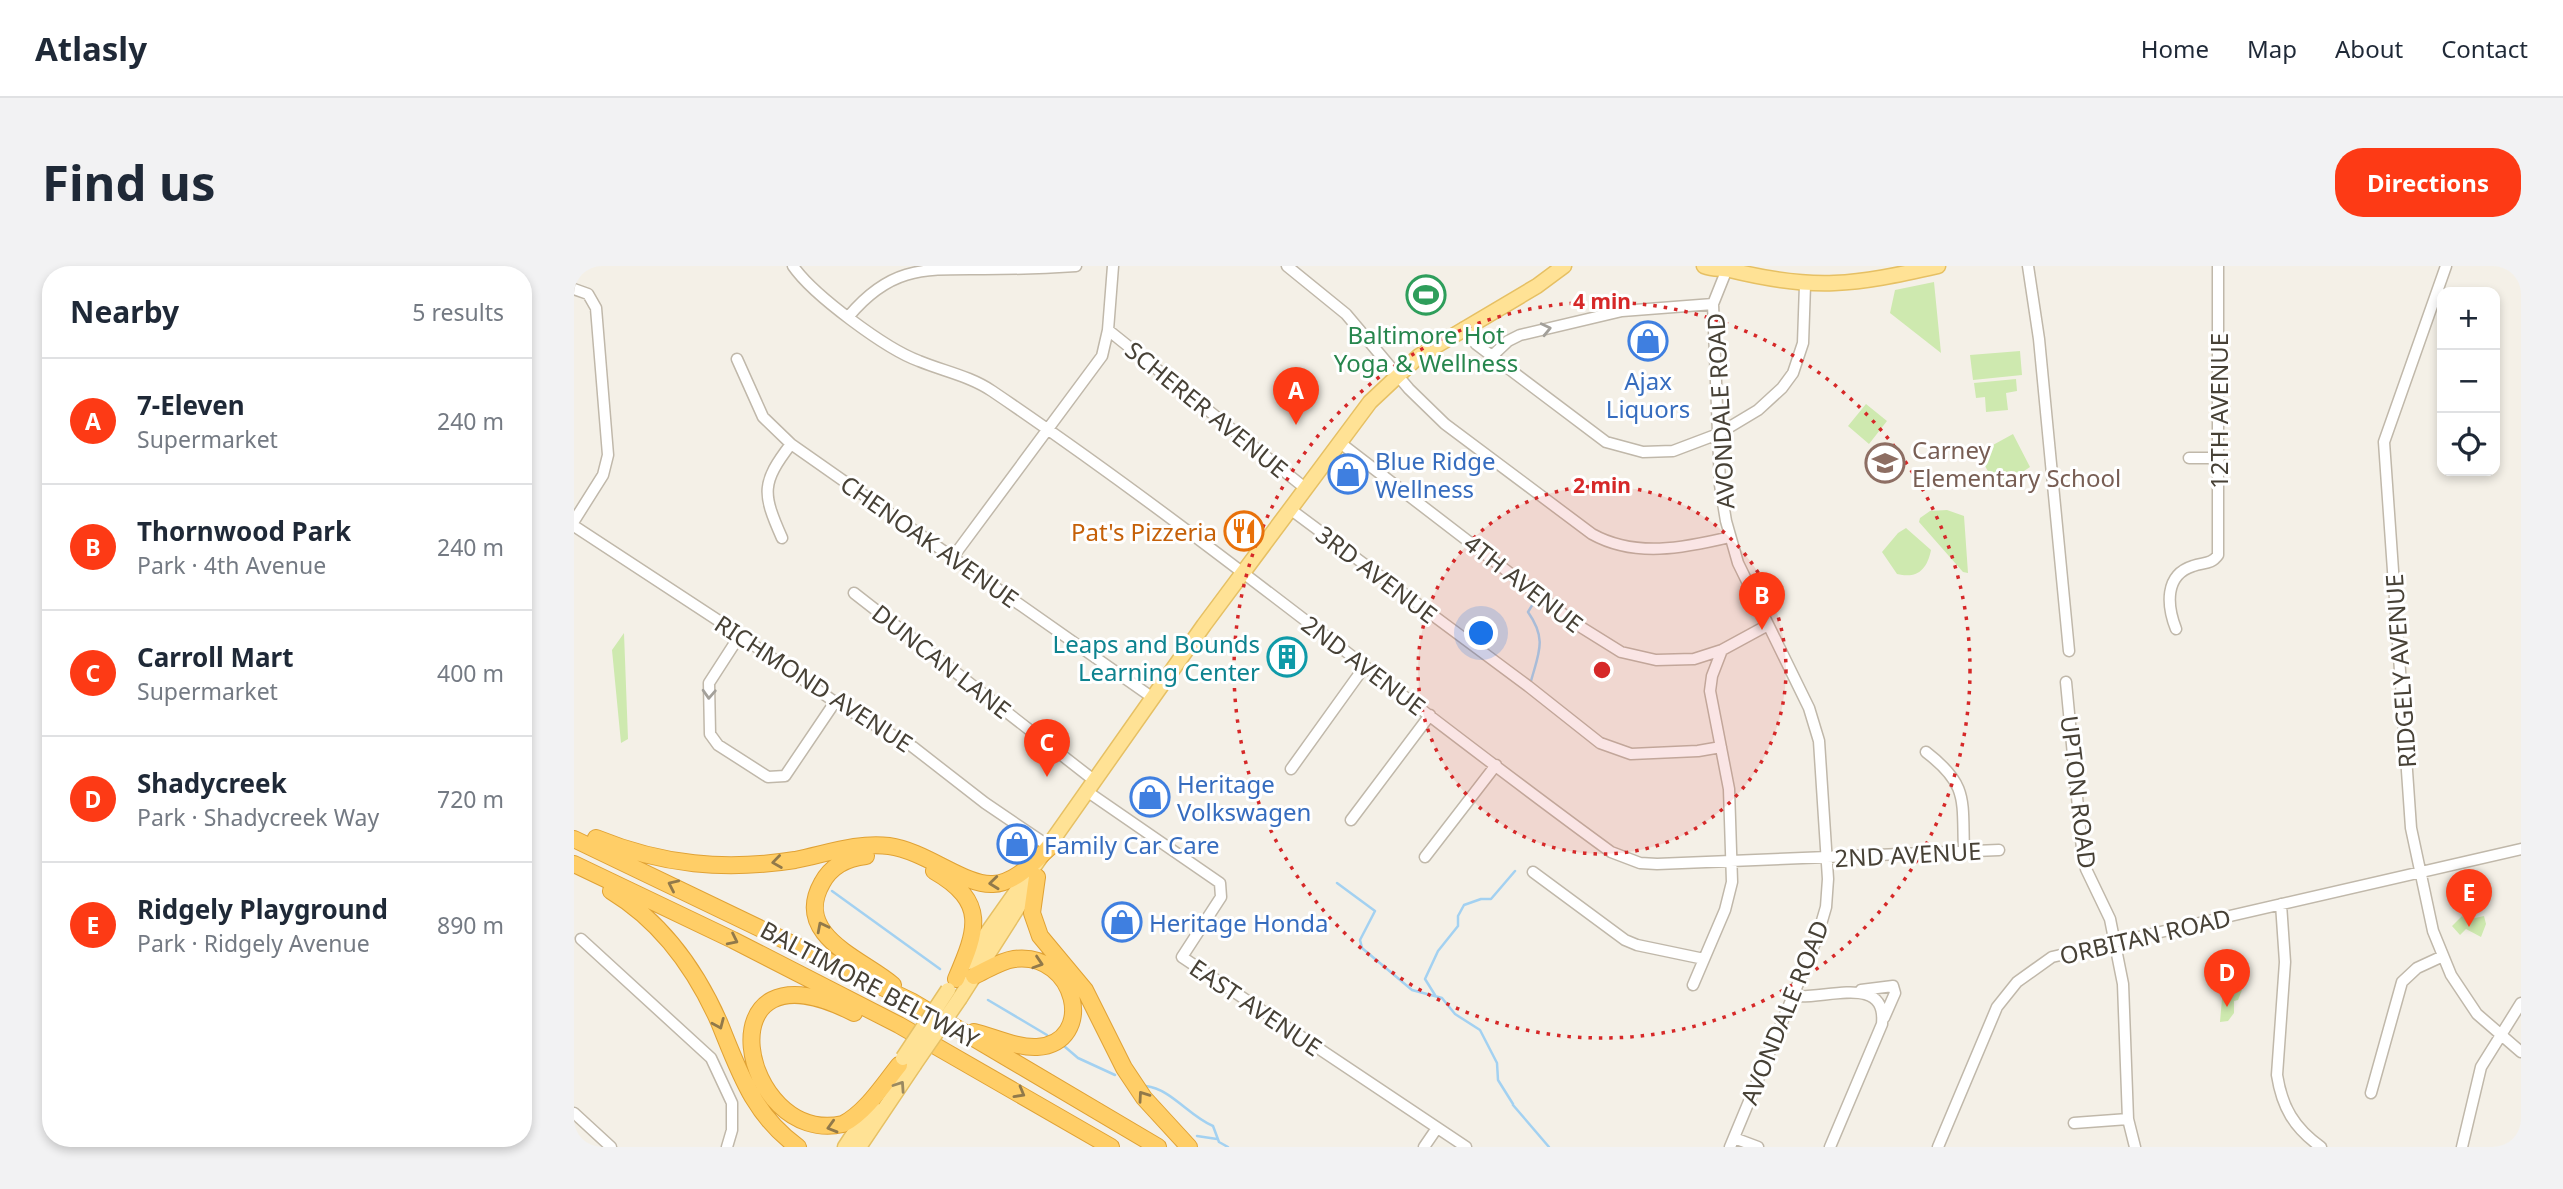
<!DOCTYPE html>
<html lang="en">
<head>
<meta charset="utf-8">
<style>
	body { margin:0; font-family:"Noto Sans",sans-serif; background:#f2f2f3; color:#1f2937 }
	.controls { position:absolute; right:21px; top:21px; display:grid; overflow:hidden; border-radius:14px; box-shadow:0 4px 10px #0003 }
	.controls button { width:63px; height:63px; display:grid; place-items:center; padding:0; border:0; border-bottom:2px solid #e0e1e3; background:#fff; color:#1f2937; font:35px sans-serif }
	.you { position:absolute; left:908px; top:368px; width:24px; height:24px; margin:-18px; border:5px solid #fff; border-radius:50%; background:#1a73e8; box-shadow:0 0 0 10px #1a73e833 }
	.badge { display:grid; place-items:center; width:46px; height:46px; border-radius:50%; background:#fd3a15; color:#fff; font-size:23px; font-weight:700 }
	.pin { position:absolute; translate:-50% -58px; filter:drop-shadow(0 2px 4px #0008) }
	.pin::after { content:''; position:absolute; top:37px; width:24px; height:21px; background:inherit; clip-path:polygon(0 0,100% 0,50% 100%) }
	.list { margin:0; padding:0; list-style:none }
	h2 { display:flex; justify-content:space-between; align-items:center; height:91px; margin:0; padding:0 28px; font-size:30px }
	h2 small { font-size:23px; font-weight:400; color:#747a83 }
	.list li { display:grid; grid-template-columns:46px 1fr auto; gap:21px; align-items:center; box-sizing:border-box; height:126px; padding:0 28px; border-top:2px solid #e0e1e3 }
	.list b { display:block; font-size:26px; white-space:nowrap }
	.list p { margin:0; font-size:23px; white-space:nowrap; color:#747a83 }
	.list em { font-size:23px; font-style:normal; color:#747a83 }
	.icon { flex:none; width:38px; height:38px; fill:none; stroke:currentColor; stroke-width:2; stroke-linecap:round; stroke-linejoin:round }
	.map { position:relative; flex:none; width:1947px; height:881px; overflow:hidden; border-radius:28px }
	header { display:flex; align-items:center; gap:42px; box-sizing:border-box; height:98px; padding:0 35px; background:#fff; border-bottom:2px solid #e0e1e3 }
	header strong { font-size:33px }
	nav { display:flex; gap:38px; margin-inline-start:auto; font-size:24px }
	.intro { display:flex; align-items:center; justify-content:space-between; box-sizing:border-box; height:168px; padding:0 42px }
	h1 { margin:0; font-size:49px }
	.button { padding:18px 32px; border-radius:28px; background:#fd3a15; color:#fff; font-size:24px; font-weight:700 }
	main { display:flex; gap:42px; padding:0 42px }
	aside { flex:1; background:#fff; border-radius:28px; box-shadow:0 4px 10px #0003 }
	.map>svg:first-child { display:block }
	.green { fill:#cee9af }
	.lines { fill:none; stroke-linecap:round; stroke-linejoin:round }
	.stream { stroke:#a3d1f1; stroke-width:2.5 }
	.minor-casing { stroke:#c0b8aa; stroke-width:13 }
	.major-casing { stroke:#e6c064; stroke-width:17 }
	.highway-casing { stroke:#e0a235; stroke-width:18 }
	.minor { stroke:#fff; stroke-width:10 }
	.major { stroke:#ffe295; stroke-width:14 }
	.highway { stroke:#ffce67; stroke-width:16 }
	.major-bridge-casing { stroke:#e6c064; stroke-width:17; stroke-linecap:butt }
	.major-bridge { stroke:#ffe295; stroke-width:14 }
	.oneway { stroke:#a3a09a }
	.oneway2 { stroke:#91794a }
	.oneway3 { stroke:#9a8961 }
	.ring { fill:none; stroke:#d62828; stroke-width:3.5; stroke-dasharray:3.5 7 }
	.labels { text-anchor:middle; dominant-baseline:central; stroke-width:6; stroke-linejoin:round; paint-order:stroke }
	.leisure-label { font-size:24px; fill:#27864d; stroke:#fff }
	.shop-label { font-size:24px; fill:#366cbe; stroke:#fff; text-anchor:start }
	.street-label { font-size:24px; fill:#474136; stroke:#fff }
	.education-label { font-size:24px; fill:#785e54; stroke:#fff; text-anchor:start }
	.food-label { font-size:24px; fill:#c56008; stroke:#fff; text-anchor:end }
	.culture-label { font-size:24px; fill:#0d838f; stroke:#fff; text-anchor:end }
	.centre { fill:#d62828; stroke:#fff; stroke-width:3.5 }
	.ring-label { font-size:21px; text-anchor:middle; font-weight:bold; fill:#d62828; stroke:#fff; stroke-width:6; stroke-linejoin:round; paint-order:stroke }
</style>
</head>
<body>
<header>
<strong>Atlasly</strong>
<nav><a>Home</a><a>Map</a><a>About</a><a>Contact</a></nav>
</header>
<div class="intro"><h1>Find us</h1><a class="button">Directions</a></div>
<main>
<aside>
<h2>Nearby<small>5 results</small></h2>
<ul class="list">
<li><span class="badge">A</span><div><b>7-Eleven</b><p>Supermarket</p></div><em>240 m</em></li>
<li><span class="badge">B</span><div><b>Thornwood Park</b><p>Park · 4th Avenue</p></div><em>240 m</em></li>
<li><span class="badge">C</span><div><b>Carroll Mart</b><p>Supermarket</p></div><em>400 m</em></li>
<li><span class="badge">D</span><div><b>Shadycreek</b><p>Park · Shadycreek Way</p></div><em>720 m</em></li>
<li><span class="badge">E</span><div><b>Ridgely Playground</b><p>Park · Ridgely Avenue</p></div><em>890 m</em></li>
</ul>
</aside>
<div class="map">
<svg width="1947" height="881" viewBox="0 0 1947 881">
	<rect width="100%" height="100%" fill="#f4f0e7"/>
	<!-- green -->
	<path class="green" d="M1360,16L1367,87L1316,47L1321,24Z
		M1446,85L1448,109L1399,114L1396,89Z
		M1442,113L1443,125L1432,127L1434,144L1412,146L1411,131L1402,132L1400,117Z
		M1292,138L1313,155L1295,178L1274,160Z
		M1439,168L1456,201L1435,215C1415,212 1410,204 1408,185Z
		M1373,244L1390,250L1394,307L1389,306L1345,256L1346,252L1356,245Z
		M1332,262L1357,284C1353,304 1343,313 1323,308L1308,286L1324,267Z
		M50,367L54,473L47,477L38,384Z
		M1888,650L1892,654L1910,650L1912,658L1907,671L1892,663L1886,669L1878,660Z
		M1649,721L1668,724L1664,734L1660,735V747L1654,755L1646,756Z"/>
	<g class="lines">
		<!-- stream -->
		<path class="stream" d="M957,415C965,386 973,373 954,346L962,333
			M763,617L801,645L786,674L788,682L838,724L868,732L881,748L906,764L923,797L924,814L939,838
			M258,625L366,703
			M861,729L851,713L864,685L884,660V650L890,639L907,633H917L941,605
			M414,734L473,769
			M490,780L504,792L541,809
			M572,820C597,823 615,850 639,860L645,876L654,881
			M939,839L975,881
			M623,870L643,873"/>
		<!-- minor casing -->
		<g class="minor-casing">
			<path id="minor" d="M219,0C239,29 312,83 345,95C369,105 396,110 418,125C631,269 829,435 1037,586L1066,597L1083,598L1425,584
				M713,0L772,48L835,123L871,158L1018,268C1061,292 1110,282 1156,271
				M1454,0L1465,73L1495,385
				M1872,0L1810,176L1837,562L1859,665L1877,709L1903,748L1947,786
				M1153,3L1139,38L1146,219L1152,255L1164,297L1235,442L1245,475L1254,613L1252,641L1243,672L1156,881
				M0,23L14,28L22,42L34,189L29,209L0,255
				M275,50C317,0 350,3 410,3C441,3 471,2 502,0
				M889,62L902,78L1032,176L1069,186L1099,185L1144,168L1184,144L1208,122L1219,107L1229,77L1231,19
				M534,64L731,222
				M918,90L934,75L946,69L1048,45L1139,38
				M163,93L189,151L217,178L579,432
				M765,176L1002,358L1047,386L1082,394L1120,393L1148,384L1194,359
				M1615,192H1645
				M716,243L954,420L1026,477L1057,488L1124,485L1147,481
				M0,260L145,355L261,436L339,481L411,537L476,581
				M208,272C188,227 187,217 217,178
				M379,291L528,90L534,64L539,0
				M280,327L521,515
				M1602,363C1593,340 1590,309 1619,300C1629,296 1637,299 1644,289V0
				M166,369L135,417L136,468L144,479L194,511L211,510L261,436
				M1492,416L1508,583L1512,603L1536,653L1549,718L1554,853L1561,881
				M1352,486C1395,519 1388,534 1390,585
				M717,503L791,400
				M514,526L646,617L647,631L608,691L892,881
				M777,554L856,449
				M851,591L922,499
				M959,606L1051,674L1063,679L1130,693
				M1707,638L1711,696L1703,809C1708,841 1720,862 1747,881
				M7,673L137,792L158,837V864L153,881
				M1119,719L1151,644L1158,616L1155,523L1136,425L1138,410L1148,384
				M1287,724L1319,720L1321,727L1310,752
				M1220,730C1250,734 1313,707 1308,758L1256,881
				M1797,827L1828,716L1843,702L1869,690
				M0,847L37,881
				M1500,857L1554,853
				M1160,872L1184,881
				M850,881L863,862
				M1364,881L1423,741L1443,716L1478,691L1947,583
				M1888,881L1907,801L1947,737"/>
		</g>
		<!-- major casing -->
		<g class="major-casing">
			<path id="major" d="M1130,0C1140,4 1147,2 1156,4C1241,25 1280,19 1364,0
				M392,697L630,359L796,136L845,90L963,20L990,0
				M386,732L463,611
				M271,881L298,840
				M285,881L340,799"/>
		</g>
		<!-- highway casing -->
		<g class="highway-casing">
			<path id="highway" d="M22,572C88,599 151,605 221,594C252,588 283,576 315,580C352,585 391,620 419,618C442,617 460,595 476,581
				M0,573L337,735L584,881
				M292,590C273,592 257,600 248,617C218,670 289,693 319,719
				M0,598L159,674L325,759L537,881
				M360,605C414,636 403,664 382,713
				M463,611L458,647L466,670L511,724L550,802L570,832L615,881
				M37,625C88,656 121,702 145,756C165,805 179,849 224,881
				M400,710C413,704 426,695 440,693C503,685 523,777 463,781C443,782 420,771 400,766
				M280,747C125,667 166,881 269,858C292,846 309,819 325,799"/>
		</g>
		<!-- minor -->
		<use href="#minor" class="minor"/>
		<!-- major -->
		<use href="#major" class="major"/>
		<!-- highway -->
		<use href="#highway" class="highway"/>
		<!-- major-bridge casing -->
		<g class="major-bridge-casing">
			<path id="major-bridge" d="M329,792L374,724
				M340,799L386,732"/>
		</g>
		<!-- major-bridge -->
		<use href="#major-bridge" class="major-bridge"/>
	</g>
	<!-- one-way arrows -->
	<defs><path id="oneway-chevron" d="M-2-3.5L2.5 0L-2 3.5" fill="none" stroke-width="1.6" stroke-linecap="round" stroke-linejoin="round" transform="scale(1.75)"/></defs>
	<g class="oneway">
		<use href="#oneway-chevron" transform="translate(972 63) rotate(-13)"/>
		<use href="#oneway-chevron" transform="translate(135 428) rotate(93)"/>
	</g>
	<g class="oneway2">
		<use href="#oneway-chevron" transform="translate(203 596) rotate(172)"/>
		<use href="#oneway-chevron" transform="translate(420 617) rotate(174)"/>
		<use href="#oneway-chevron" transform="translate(99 619) rotate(-155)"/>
		<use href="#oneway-chevron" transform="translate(248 661) rotate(-117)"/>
		<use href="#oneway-chevron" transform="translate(159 674) rotate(26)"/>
		<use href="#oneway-chevron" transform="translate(464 697) rotate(18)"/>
		<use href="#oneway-chevron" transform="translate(145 758) rotate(67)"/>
		<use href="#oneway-chevron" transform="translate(446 827) rotate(30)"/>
		<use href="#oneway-chevron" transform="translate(569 830) rotate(-125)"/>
		<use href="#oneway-chevron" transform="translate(258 861) rotate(164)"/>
	</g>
	<use class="oneway3" href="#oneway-chevron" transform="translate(326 820) rotate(-56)"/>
	<!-- distance rings -->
	<circle cx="1028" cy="404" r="184" fill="#d62828" fill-opacity=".12"/>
	<g class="ring">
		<circle cx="1028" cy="404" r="184"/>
		<circle cx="1028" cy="404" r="368"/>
	</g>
	<!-- icons -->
	<defs>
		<g id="stadium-ring" transform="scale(2.0125)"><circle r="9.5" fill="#fff" stroke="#2e9e5b" stroke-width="1.5"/><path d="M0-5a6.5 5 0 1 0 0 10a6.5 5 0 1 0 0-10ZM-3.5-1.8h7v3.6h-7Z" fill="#2e9e5b"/></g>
		<g id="shop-ring" transform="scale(2.0125)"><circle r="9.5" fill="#fff" stroke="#3f7fe0" stroke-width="1.5"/><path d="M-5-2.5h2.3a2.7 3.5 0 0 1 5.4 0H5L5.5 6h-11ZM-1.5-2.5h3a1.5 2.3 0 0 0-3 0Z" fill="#3f7fe0"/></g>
		<g id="school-ring" transform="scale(2.0125)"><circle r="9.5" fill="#fff" stroke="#8d6e63" stroke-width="1.5"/><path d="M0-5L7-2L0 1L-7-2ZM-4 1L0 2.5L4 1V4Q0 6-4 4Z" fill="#8d6e63"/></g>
		<g id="restaurant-ring" transform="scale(2.0125)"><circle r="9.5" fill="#fff" stroke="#e8710a" stroke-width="1.5"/><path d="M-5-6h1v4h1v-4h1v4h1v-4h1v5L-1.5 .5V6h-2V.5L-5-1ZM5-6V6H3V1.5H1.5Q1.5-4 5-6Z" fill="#e8710a"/></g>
		<g id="building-ring" transform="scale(2.0125)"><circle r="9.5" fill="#fff" stroke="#0f9aa8" stroke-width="1.5"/><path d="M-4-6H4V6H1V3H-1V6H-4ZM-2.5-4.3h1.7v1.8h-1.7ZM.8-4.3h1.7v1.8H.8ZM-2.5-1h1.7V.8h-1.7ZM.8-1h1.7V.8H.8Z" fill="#0f9aa8"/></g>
	</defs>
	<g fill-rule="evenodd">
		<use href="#stadium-ring" x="852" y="29"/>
		<use href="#shop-ring" x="1074" y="75"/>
		<use href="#school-ring" x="1311" y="197"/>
		<use href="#shop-ring" x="774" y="208"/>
		<use href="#restaurant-ring" x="670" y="265"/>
		<use href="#building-ring" x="713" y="391"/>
		<use href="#shop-ring" x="576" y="531"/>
		<use href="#shop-ring" x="443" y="578"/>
		<use href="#shop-ring" x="548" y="656"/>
	</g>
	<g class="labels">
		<!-- leisure labels -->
		<g class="leisure-label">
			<text x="852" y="68">Baltimore Hot<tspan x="852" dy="28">Yoga &amp; Wellness</tspan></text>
		</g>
		<!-- shop labels -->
		<g class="shop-label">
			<text x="1074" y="114" text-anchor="middle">Ajax<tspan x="1074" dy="28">Liquors</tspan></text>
			<text x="801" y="194">Blue Ridge<tspan x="801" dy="28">Wellness</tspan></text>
			<text x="603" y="517">Heritage<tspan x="603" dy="28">Volkswagen</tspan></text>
			<text x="470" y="578">Family Car Care</text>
			<text x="575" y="656">Heritage Honda</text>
		</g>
		<!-- street labels -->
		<g class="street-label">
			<text transform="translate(633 143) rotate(39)">SCHERER AVENUE</text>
			<text transform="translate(1146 145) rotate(-93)">AVONDALE ROAD</text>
			<text transform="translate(1644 145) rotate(-90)">12TH AVENUE</text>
			<text transform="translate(356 275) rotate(35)">CHENOAK AVENUE</text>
			<text transform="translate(803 308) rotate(37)">3RD AVENUE</text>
			<text transform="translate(950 317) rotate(38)">4TH AVENUE</text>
			<text transform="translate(368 395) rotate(38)">DUNCAN LANE</text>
			<text transform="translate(790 399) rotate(37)">2ND AVENUE</text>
			<text transform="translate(1826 405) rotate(-94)">RIDGELY AVENUE</text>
			<text transform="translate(240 417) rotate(33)">RICHMOND AVENUE</text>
			<text transform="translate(1505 526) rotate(83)">UPTON ROAD</text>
			<text transform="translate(1334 588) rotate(-3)">2ND AVENUE</text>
			<text transform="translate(1571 670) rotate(-13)">ORBITAN ROAD</text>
			<text transform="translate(296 718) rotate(28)">BALTIMORE BELTWAY</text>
			<text transform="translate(682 741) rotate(34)">EAST AVENUE</text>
			<text transform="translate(1210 746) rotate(-68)">AVONDALE ROAD</text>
		</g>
		<!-- education labels -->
		<g class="education-label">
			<text x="1338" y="183">Carney<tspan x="1338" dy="28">Elementary School</tspan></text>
		</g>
		<!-- food labels -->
		<g class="food-label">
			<text x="643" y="265">Pat's Pizzeria</text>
		</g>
		<!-- culture labels -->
		<g class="culture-label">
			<text x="686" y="377">Leaps and Bounds<tspan x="686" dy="28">Learning Center</tspan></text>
		</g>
	</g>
	<circle cx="1028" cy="404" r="10" class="centre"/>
	<g class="ring-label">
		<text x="1028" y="43">4 min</text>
		<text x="1028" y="227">2 min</text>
	</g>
</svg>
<div class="controls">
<button>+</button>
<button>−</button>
<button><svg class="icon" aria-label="locate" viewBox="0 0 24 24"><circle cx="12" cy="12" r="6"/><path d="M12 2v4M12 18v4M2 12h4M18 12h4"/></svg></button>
</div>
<div class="you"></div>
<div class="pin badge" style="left:722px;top:159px">A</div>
<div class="pin badge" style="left:1188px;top:364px">B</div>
<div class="pin badge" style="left:473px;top:511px">C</div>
<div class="pin badge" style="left:1653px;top:741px">D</div>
<div class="pin badge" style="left:1895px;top:661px">E</div>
</div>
</main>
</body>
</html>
